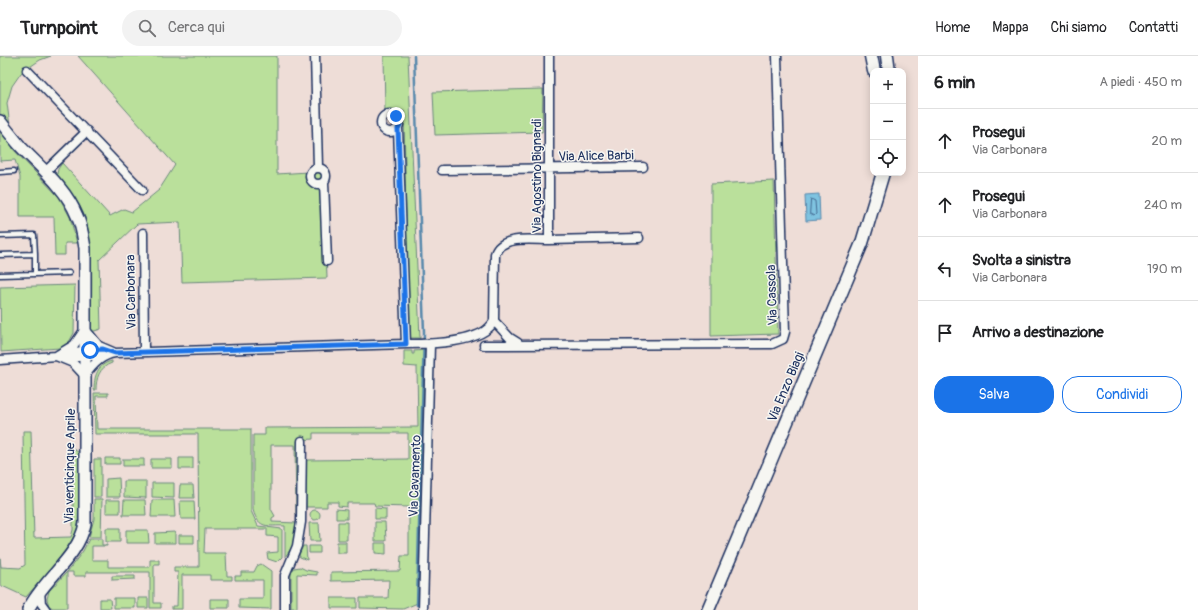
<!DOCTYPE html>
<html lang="it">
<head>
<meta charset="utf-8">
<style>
	body { margin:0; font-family:Pangolin,sans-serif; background:#f2f2f2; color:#202124 }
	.controls { position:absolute; right:12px; top:12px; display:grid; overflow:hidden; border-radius:8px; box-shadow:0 2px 10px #0003 }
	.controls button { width:36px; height:36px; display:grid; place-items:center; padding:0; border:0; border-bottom:1px solid #e0e0e0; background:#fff; color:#202124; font:20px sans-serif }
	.stop { position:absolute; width:12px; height:12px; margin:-9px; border:3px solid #1a73e8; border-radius:50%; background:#fff }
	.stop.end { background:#1a73e8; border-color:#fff; box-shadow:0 1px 4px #0008 }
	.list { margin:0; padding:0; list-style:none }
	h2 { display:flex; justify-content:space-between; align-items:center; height:52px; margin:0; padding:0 16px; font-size:17px }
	h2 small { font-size:13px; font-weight:400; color:#757577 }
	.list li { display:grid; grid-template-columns:26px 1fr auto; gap:12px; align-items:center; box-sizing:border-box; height:64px; padding:0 16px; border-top:1px solid #e0e0e0 }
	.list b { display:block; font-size:15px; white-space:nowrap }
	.list p { margin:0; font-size:13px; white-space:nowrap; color:#757577 }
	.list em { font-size:13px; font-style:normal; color:#757577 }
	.actions { display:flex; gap:8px; padding:12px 16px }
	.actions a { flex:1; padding:9px 0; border:1px solid #1a73e8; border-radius:16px; text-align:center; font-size:14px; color:#1a73e8 }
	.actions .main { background:#1a73e8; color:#fff }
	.icon { flex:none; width:22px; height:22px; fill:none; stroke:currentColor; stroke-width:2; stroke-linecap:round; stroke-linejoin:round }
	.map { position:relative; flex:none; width:918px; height:554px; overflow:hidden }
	header { display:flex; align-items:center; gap:24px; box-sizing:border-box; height:56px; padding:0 20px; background:#fff; border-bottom:1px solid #e0e0e0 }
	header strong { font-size:19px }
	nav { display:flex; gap:22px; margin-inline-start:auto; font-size:14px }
	.search { width:280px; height:36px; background:#f2f2f2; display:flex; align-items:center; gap:10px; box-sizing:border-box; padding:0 14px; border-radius:22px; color:#757577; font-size:15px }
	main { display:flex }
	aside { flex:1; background:#fff }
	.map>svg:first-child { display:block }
	.green { fill:#bae09b; stroke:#6a887c }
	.water { fill:#7fc3e0; stroke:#5788ac }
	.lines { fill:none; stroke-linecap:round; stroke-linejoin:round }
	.shore { stroke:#436a92; stroke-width:1 }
	.stream { stroke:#5788ac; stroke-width:2.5 }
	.lane-casing { stroke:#1b2f5e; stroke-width:7 }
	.street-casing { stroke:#1b2f5e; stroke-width:11 }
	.secondary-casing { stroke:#1b2f5e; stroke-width:14 }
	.primary-casing { stroke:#1b2f5e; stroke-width:15 }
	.lane { stroke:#f6f6f2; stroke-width:4 }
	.street { stroke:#f6f6f2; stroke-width:8 }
	.secondary { stroke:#f6f6f2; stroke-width:11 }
	.primary { stroke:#f6f6f2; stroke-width:12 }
	.route { stroke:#1a73e8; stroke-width:5 }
	.labels { text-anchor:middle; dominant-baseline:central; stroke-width:3; stroke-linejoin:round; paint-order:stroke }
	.street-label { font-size:13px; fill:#1b2f5e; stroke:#f6f6f2 }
</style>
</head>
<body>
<header>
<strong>Turnpoint</strong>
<div class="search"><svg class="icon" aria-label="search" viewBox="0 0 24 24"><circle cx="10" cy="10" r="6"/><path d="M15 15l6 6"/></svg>Cerca qui</div>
<nav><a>Home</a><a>Mappa</a><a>Chi siamo</a><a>Contatti</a></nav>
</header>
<main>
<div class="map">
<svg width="918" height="554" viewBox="0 0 918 554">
	<rect width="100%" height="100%" fill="#eeddd7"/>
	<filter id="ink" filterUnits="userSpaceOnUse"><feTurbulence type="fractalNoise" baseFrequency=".025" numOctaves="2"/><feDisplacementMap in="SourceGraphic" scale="8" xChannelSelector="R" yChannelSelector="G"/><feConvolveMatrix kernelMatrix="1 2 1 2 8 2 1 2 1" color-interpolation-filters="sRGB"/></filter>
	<g filter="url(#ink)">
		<!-- green -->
		<path class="green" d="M0,0H51L40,4L21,17L12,30L7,47L13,93L59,141L70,161L77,187H65V199H55L54,161H20V121L15,104L0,105Z
			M78,0H277V118L323,115L327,222L182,226L180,166L137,168L99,204L101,273L91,276C91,247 95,184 84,159C78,144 67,131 57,118L58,113L62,107L110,160L124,153L132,156L159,134L175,109Z
			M384,0H408L420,282H408L404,55L385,56Z
			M543,33L542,76L435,79L433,36Z
			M774,125L778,278L711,280V128Z
			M75,229L74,277L69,286L60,292L1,296L0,231Z
			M427,294L420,546L403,553L360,552V542H388L389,524L331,525V516L400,515L401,500H409V451L375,450L374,447H347V451L338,450V446H327V451H306L305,404L408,403V377H313V383L301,384L298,389V458H296L295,389H271V453L275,460L272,462V466L297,467L292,491L285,501V470C268,469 259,474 253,454V379H265V372L418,371L417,311L404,310V295H412V298H414V295Z
			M112,305V307C99,311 96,323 96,334H94C94,321 97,308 112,305Z
			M94,337H108V340H96L97,373H251V455L258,470L282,473V501L277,506L268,503L267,497L278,496V481L267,480V473H205L204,497H226L227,520H232V524H210V519H182V553H172V550H177L178,516H174V511H199L198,378H95Z
			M23,375H31L34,482L71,481L73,474V393L78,396L80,399L78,473C65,499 44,520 26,541L0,529V502L1,511L20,512L25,509Z
			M105,402H120V408H105Z
			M179,402H193V413H179Z
			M94,403H101V441H94Z
			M123,403H144V410H123Z
			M151,403H172V412H151Z
			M119,422L120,441H106V423Z
			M124,425H146V442L124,441Z
			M152,427H174V442L152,441Z
			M180,429H193L194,442H179Z
			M94,443H102L101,481H89L94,463Z
			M106,444H120V457H106Z
			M124,444H145L146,459H123Z
			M152,444H174L175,461H151Z
			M180,445H194L195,463H181Z
			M375,452L386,453V463H375Z
			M336,453L347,454V463H336Z
			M310 459a5 5 0 1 1 10 0a5 5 0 1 1-10 0Z
			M338,466H347V484H338Z
			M375,466H385L386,485H375Z
			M309,467H319L320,485H310Z
			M106,472H120V486H106Z
			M126,474H148L149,487H126Z
			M175,476V487H155V477Z
			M179,479H194V487H179Z
			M89,483H102V489H107V490H92V504H108V511H150V504H159V508H154V547H161V552H150V516H86V520H73V516H67V552H53L49,550L47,543L49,535L67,516L83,495Z
			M337,486H346V497H337Z
			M375,487H386V498L375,497Z
			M303,490H306L307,504L300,501L299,499Z
			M309,490H320V497H309Z
			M261,508L271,515V553L239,552V543H263V524H235V520H241V516H254L257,510Z
			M300,511L306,514L317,516V519L297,518V552H291V517L294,512Z
			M112,520H135V523L112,524Z
			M114,542H135V552H114Z
			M138,542H148V552H138Z
			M331,542H357V552H331Z
			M100,543H110L111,552H100Z
			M210,543H229V552H210Z"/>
		<!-- water -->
		<path class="water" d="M819,138L820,164L806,165L805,139Z"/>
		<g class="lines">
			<!-- shore -->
			<path class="shore" d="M811,143L815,145L816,158L814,160L810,158Z"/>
			<!-- stream -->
			<path class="stream" d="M414,0L424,276L417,549"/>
			<!-- lane casing -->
			<g class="lane-casing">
				<path id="lane" d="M0,116L14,115
					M0,180L34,179L35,198
					M0,199L35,198V218L0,219
					M35,218L69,217"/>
			</g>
			<!-- street casing -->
			<g class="street-casing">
				<path id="street" d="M315,0L318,111
					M27,14L142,134
					M381 67a9 9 0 1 1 18 0a9 9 0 1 1-18 0Z
					M310 120a8 8 0 1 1 16 0a8 8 0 1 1-16 0Z
					M442,114L643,111
					M45,116L87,75
					M324,126L327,205
					M143,177L144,296
					M549,184L639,182
					M494,265L495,198C501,179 532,184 549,184V0
					M406,288C428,288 483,288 494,265L510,282L518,287
					M484,289L772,288L783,283L785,276L777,0
					M65,297L103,293
					M56,300L74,289L85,273L99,290L113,296
					M64,302L105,299
					M0,304L56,300L73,307L85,320C92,309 101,299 115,297L406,288L398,73
					M40,535L41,547L46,554
					M285,554V519L297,490L301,466L302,385
					M423,554L430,288"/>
			</g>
			<!-- secondary casing -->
			<g class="secondary-casing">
				<path id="secondary" d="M0,65C7,74 14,83 21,91C41,112 66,132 77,160C82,170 83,181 85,192V468C78,502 43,523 28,554"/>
			</g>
			<!-- primary casing -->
			<g class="primary-casing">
				<path id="primary" d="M871,0L874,15
					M887,0L889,15
					M708,554L862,187L883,117"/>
			</g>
			<!-- lane -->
			<use href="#lane" class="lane"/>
			<!-- street -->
			<use href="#street" class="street"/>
			<!-- secondary -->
			<use href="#secondary" class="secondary"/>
			<!-- primary -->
			<use href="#primary" class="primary"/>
		</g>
	</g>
	<g class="lines" filter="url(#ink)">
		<!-- route -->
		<path class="route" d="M90,294L103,293L115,297L406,288L398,73L400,69L396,60"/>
	</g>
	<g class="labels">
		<!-- street labels -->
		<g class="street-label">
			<text transform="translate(596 100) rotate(-1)">Via Alice Barbi</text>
			<text transform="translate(537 120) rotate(-90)">Via Agostino Bignardi</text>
			<text transform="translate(131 236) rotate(-91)">Via Carbonara</text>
			<text transform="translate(772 239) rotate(-92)">Via Cassola</text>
			<text transform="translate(786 331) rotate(-67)">Via Enzo Biagi</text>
			<text transform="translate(70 410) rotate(-89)">Via venticinque Aprile</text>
			<text transform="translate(415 420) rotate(-88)">Via Cavamento</text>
		</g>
	</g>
</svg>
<div class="controls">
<button>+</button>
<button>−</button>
<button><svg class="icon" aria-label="locate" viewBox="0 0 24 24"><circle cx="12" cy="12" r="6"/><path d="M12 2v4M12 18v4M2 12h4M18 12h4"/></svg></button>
</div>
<div class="stop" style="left:90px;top:294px"></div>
<div class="stop end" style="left:396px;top:60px"></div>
</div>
<aside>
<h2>6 min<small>A piedi · 450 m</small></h2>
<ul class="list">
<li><svg class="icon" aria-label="ahead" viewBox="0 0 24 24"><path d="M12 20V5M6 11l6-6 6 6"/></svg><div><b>Prosegui</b><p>Via Carbonara</p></div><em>20 m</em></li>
<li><svg class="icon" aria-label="ahead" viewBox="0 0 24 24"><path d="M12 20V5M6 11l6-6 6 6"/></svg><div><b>Prosegui</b><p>Via Carbonara</p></div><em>240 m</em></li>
<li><svg class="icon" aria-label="left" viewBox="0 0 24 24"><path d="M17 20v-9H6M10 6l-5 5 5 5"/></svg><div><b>Svolta a sinistra</b><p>Via Carbonara</p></div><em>190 m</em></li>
<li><svg class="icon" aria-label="arrive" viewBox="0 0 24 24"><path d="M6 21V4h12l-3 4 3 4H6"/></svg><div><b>Arrivo a destinazione</b></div></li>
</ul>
<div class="actions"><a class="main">Salva</a><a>Condividi</a></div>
</aside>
</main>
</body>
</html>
